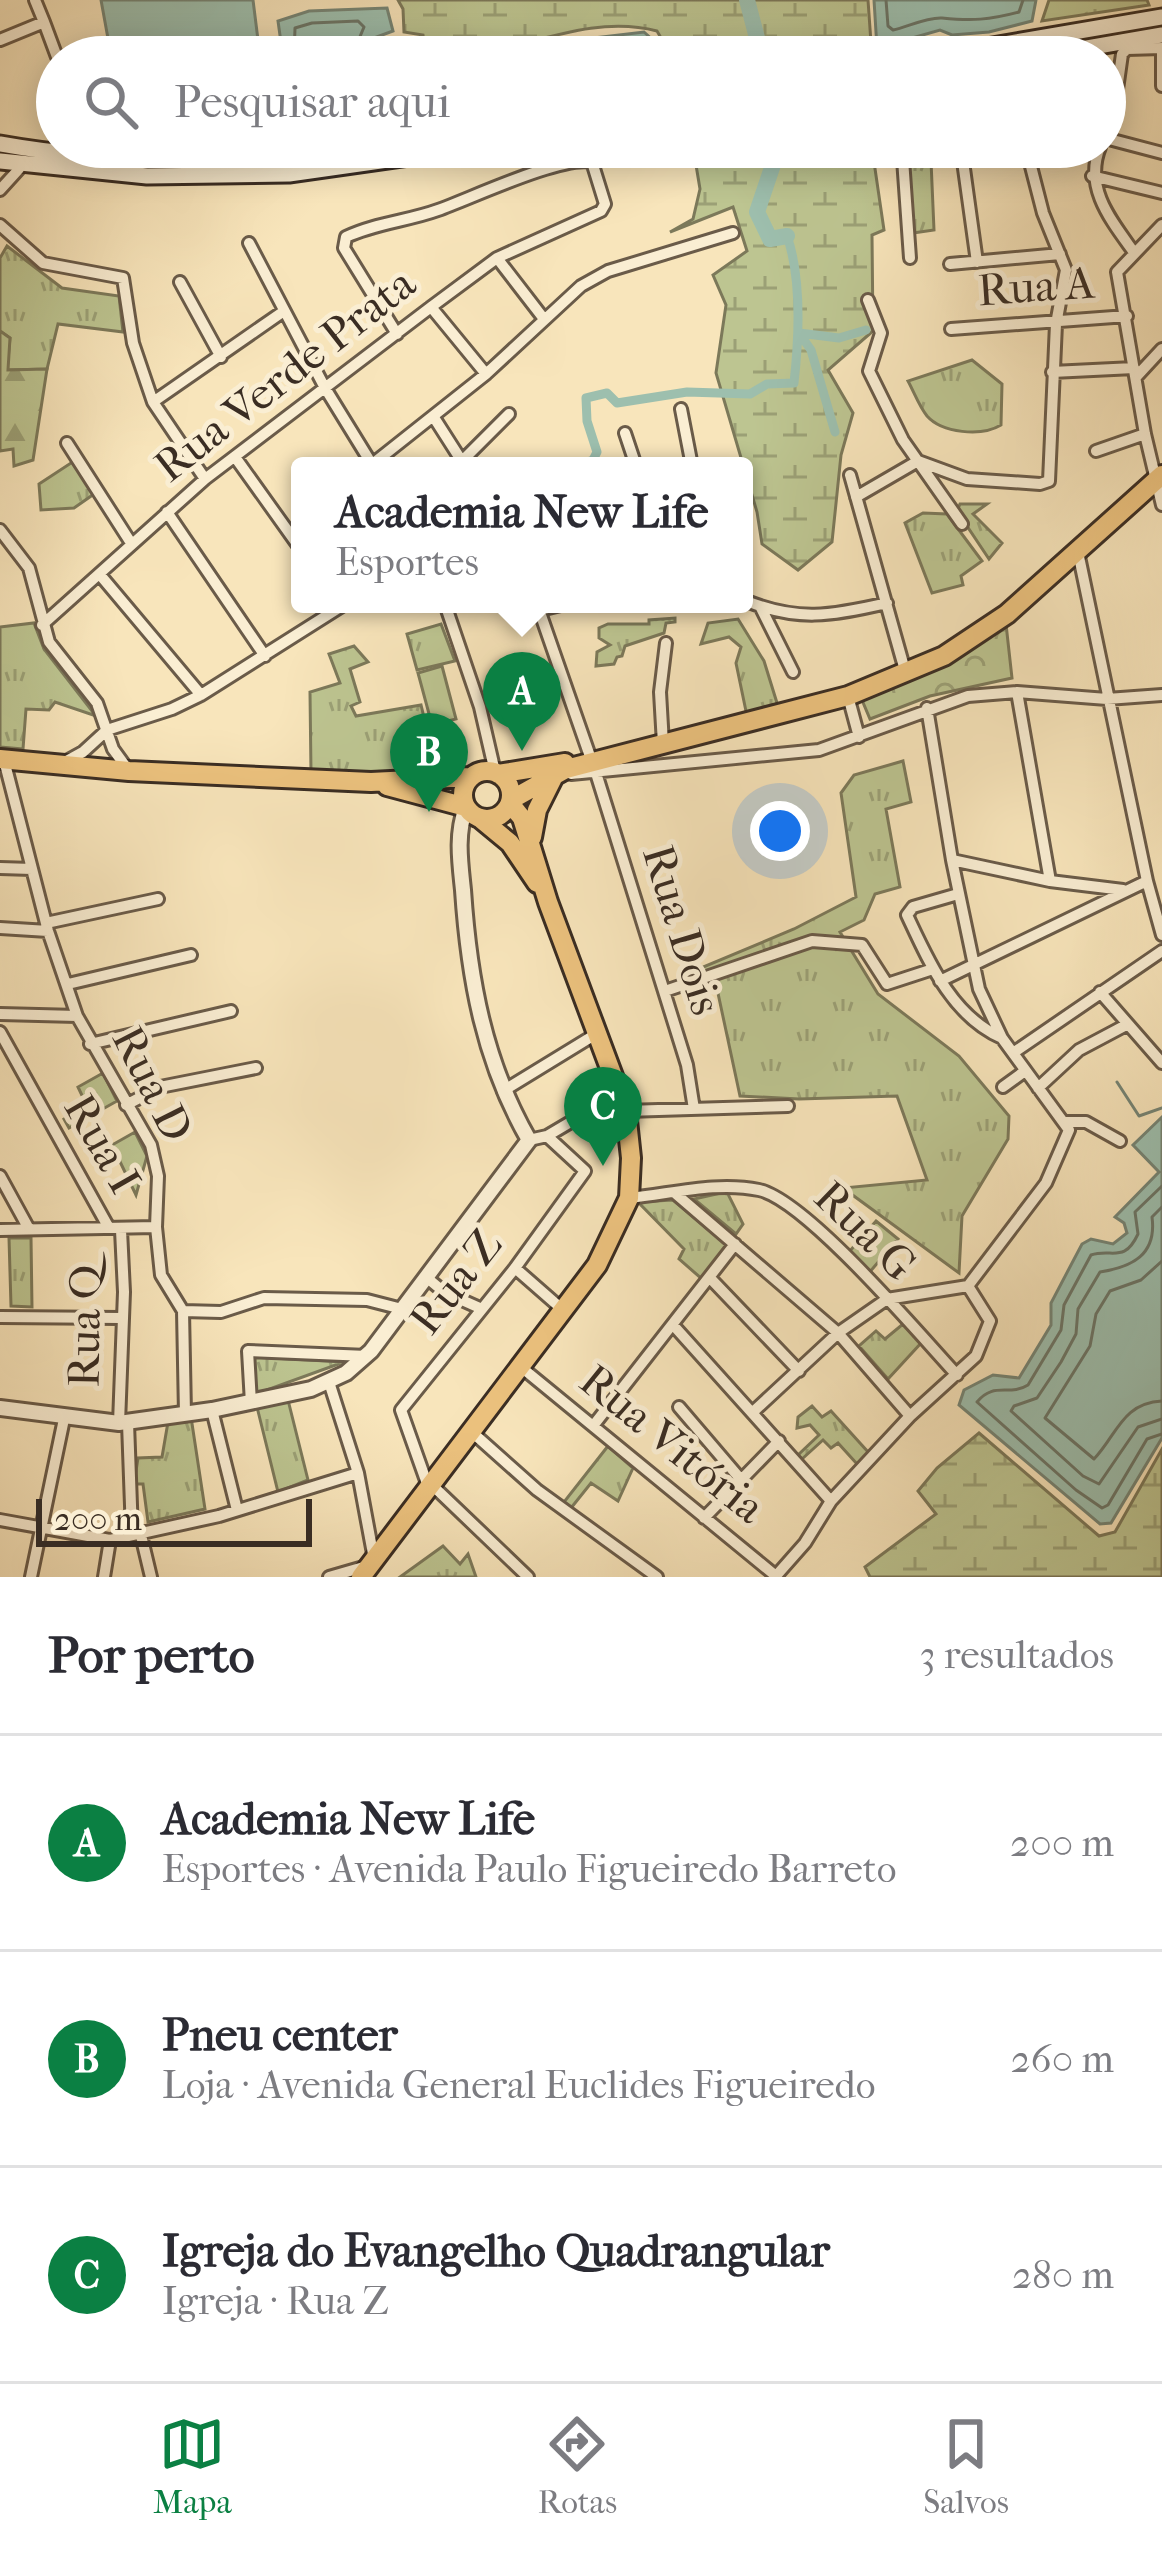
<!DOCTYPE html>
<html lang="pt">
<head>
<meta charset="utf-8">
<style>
	body { margin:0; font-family:"IM FELL French Canon",serif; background:#f2f2f3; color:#2b2b33 }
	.scale { position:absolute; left:36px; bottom:30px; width:276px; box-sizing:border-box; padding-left:12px; border:6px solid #3a2d23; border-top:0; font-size:33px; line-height:42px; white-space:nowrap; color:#3a2d23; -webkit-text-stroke:9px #faeed3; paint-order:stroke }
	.you { position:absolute; left:780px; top:831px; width:42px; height:42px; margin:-30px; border:9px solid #fff; border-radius:50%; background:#1a73e8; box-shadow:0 0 0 18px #1a73e833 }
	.badge { display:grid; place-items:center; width:78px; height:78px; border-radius:50%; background:#0b8043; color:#fff; font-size:39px; font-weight:700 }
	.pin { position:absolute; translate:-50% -99px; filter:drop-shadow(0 3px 6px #0008) }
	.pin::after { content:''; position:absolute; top:63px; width:42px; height:36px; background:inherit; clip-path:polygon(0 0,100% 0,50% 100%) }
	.popup { position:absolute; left:291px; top:457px; width:462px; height:156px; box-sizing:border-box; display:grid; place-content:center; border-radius:12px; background:#fff; filter:drop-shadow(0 3px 9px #0005); font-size:39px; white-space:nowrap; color:#7c7c81 }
	.popup b { font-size:45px; color:#2b2b33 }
	.popup::after { content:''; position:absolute; left:50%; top:100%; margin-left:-24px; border:24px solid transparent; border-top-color:#fff }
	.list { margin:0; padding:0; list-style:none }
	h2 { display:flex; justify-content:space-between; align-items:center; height:156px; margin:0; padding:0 48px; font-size:51px }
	h2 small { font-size:39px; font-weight:400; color:#7c7c81 }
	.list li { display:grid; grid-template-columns:78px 1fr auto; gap:36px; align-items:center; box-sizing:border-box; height:216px; padding:0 48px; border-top:3px solid #e1e1e2 }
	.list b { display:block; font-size:45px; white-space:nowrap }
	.list p { margin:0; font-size:39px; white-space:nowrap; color:#7c7c81 }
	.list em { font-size:39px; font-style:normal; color:#7c7c81 }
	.icon { flex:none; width:66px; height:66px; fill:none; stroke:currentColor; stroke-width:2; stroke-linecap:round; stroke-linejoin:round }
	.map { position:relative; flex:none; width:1162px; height:1577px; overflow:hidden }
	.search { position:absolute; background:#fff; box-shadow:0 6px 30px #0003; left:36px; right:36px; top:36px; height:132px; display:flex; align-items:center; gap:30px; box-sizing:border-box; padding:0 42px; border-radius:66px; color:#7c7c81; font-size:45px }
	.sheet { height:804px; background:#fff }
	nav { display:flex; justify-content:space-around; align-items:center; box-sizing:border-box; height:168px; border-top:3px solid #e1e1e2; background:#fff; font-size:33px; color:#7c7c81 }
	nav a { display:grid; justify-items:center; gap:6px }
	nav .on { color:#0b8043 }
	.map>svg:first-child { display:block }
	.grass { fill:url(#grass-tufts); stroke:#7c795a; stroke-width:3 }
	.forest { fill:url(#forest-firs); stroke:#7c795a; stroke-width:3 }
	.wetland { fill:url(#wetland-marsh); stroke:#7c795a; stroke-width:3 }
	.park { fill:url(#park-crowns); stroke:#7c795a; stroke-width:3 }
	.pitch { fill:#bdc591; stroke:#7c795a; stroke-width:3 }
	.water { fill:#9dbfae; stroke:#758576; stroke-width:3 }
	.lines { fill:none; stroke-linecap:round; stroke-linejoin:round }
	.shore { stroke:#6c7668; stroke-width:3 }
	.stream { stroke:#758576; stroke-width:3 }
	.canal { stroke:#9dbfae; stroke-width:9 }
	.river { stroke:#9dbfae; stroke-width:16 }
	.minor-casing { stroke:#6a5b49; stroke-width:16 }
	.tertiary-casing { stroke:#6a5b49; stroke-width:20 }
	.secondary-casing { stroke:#3a2d23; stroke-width:21 }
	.primary-casing { stroke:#3a2d23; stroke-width:24 }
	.minor { stroke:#faeed3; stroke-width:10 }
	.tertiary { stroke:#faeed3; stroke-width:14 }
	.secondary { stroke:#faeed3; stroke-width:15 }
	.primary { stroke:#ecc27e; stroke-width:18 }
	.labels { text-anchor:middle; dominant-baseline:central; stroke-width:10; stroke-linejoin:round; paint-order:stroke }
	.street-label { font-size:45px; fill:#3a2d23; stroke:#faeed3 }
</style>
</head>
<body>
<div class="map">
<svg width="1162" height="1577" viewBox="0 0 1162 1577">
	<defs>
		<pattern id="grass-tufts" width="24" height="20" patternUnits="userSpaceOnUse" patternTransform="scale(3)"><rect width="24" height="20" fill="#bdc591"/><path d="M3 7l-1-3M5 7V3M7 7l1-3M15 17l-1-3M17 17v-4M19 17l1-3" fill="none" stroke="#9ba076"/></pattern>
		<pattern id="forest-firs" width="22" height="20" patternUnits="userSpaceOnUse" patternTransform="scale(3)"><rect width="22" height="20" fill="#bdc591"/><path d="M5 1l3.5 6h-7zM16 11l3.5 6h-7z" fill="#9ba076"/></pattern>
		<pattern id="wetland-marsh" width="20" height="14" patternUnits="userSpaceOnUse" patternTransform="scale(3)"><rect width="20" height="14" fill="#bdc591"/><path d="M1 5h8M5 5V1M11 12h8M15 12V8" fill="none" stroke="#9ba076"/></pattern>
		<pattern id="park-crowns" width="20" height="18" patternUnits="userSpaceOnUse" patternTransform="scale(3)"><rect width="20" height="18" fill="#bdc591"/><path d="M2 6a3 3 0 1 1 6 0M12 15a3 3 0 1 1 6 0" fill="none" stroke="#9ba076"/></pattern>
	</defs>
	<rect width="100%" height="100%" fill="#f8e5bb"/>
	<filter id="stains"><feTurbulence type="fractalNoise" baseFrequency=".00167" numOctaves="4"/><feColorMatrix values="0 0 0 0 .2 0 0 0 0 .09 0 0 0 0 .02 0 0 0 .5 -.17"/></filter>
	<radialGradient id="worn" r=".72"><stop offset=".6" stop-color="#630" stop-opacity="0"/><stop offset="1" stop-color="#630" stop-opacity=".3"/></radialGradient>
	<!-- grass -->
	<path class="grass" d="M1049,0H1147L1149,5L1042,21Z
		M931,161L934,230L913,233L909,165Z
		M7,246L62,288L119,296L123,332L58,324L47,369L7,370L10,338L0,331V258Z
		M972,360L1002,384L1001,425C981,437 942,433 927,416C919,406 914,392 908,381Z
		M74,461L94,494L74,508L41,510L39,484Z
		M960,504H987L973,514L1002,543L989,559L957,511Z
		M923,513L947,514L982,561L961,576L963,585L932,593L905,523Z
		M675,618V622L666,623L664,633L625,646L622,656L617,657L614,664L596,666L597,652L610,645L599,638V628L608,624H649V620Z
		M738,619L764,661L777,703L747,716L736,663L741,647L729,637L701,644L708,623Z
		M34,623L44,649L96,716L55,702L49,710L26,709L23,749L0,747V627Z
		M441,624L455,661L417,670L407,634Z
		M354,646L368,662L350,669L360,702L351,706L356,716L421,705L427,730L400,746L406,771L311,773L310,692L340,683L329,654Z
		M903,761L911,802L886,809L900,887L875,894L864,920L840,932L878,994L959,1056L1009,1116L1008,1139L962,1216L959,1273L843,1188L927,1180L897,1096L799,1099L740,1096L716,984L696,986V970L794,929L856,897L841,793L854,775Z
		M103,1073L117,1101L69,1128L64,1119L87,1106L78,1087Z
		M135,1132L147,1156L136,1195L112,1145Z
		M721,1193L728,1194L743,1224L736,1234L694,1199Z
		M673,1200L727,1245L702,1279L679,1259L684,1249L638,1202Z
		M876,1221L898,1239L868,1274L849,1252Z
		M9,1238H31L32,1307L11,1306Z
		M903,1324L922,1342L888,1379L859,1346L876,1331L885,1339Z
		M254,1357L344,1362L256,1394Z
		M288,1400L308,1480L278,1492L257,1407Z
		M812,1406L822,1417L831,1411L869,1453L858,1465L838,1443L831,1448L823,1440L802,1459L798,1455L819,1435L810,1425L797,1428L798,1417Z
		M191,1417L205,1509L148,1522L143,1484H134L138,1458L162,1457L168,1422Z
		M608,1446L633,1468L618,1501L591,1483L571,1508L564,1502Z
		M443,1546L460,1564L468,1554L476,1577H400Z"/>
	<!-- forest -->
	<path class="forest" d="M0,331L10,338L8,370L47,369L33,460L14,466L13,449L0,451Z"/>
	<!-- wetland -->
	<path class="wetland" d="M398,0H868L872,57H672L657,31C591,14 527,48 464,57C452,59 438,57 426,57L423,35L404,32L403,9Z
		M693,147H889L873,155L884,230L872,235L873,331L828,370L853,413L841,455L832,542L798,570L762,544L757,512L716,373L726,305L713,275L747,251L733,207L670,232L693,219L700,189Z
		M979,1433L1099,1536L1115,1532L1162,1449V1577H870L865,1567L936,1514L918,1491L937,1468Z"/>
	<!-- park -->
	<path class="park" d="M1006,624L1012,678L930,696L870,719L862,700L955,657Z"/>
	<!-- pitch -->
	<path class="pitch" d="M442,666L456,719L432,725L418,673Z"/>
	<!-- water -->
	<path class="water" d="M101,0H253L259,48L232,57H100L109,44Z
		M874,0H1036L1032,21L989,32L952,35L940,30L877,48Z
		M387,8L393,31L371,39V57H283L278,21L309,11Z
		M644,32L654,41L656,57H572L569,47L577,40Z
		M1162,1117V1438L1111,1523L1100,1524L959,1405L964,1390L993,1375L1019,1378L1051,1325V1303L1082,1244L1091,1239L1113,1244L1127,1233L1124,1223L1115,1217L1159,1172L1133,1145Z"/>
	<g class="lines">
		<!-- shore -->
		<path class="shore" d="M886,0L888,26L893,30C907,27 927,17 942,18C972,21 989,20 1019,12L1023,0
			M294,57L295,28L312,23L358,21L364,27L359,39L360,57
			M1162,1186L1135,1212L1138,1234C1124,1264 1112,1248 1091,1255L1064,1305L1061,1330L1028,1385C1009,1397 994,1381 977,1402L1076,1490L1102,1508L1108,1505L1147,1439L1162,1434
			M1162,1207L1152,1217C1157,1255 1132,1267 1100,1272L1078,1309L1076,1334L1061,1362L1037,1398L1014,1406L1011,1411L1083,1476L1099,1484L1138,1427L1162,1419
			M1162,1261L1141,1280L1110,1291L1096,1314L1090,1346L1045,1418L1094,1459C1117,1435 1122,1403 1162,1401"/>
		<!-- stream -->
		<path class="stream" d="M1117,1082L1139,1116L1162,1108"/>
		<!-- canal -->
		<path class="canal" d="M799,333L811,350L835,432
			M799,333L839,338L866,330
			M579,466L593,460L597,452L587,421L586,398L607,393L617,403L687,392L750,394L767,384L794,383C799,338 802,279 787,236"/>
		<!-- river -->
		<path class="river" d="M747,0L762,57
			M779,147L757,212L770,239L787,236"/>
		<!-- minor casing -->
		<g class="minor-casing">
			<path id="minor" d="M44,22L57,57
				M0,40L44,22L35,0
				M1162,48V86
				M1105,136L1114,111L1122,54L1127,49L1162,48
				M1105,138L1162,153
				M961,147L977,262
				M1100,147C1084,187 1110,219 1133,251
				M1092,176L1162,193
				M0,190L19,169
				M0,225L43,263L123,278L133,343L153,402L205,479
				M1162,225L1117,272L1145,434L1162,505
				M249,243L325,388L373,466
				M497,258L544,319
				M910,258L903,159L960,147
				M950,264L1060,254
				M180,282L221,357
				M868,300L881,333L869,371L903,440L962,524
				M431,307L486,374
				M951,329L1127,316
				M1052,372L1134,368
				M1136,377L1162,349
				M153,402L284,311
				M681,409L692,466
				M433,416L463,463
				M625,433L636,466
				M67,443L131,543
				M1096,451L1145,434
				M235,457L300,548
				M462,461L509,414
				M918,461L967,479L1040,484L1049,481L1056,324L1066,270L1043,213L1026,147
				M370,466L486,374L581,286L608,271L733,233
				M850,475L906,674
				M856,497L918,461
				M167,512L265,656
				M0,530L29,568L49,642L97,703L113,749L129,771
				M1078,552L1147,881L1162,935
				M101,576L201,695
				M744,600C797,622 831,616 887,603
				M445,604L480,707L495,772
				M537,604L592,762
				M761,608L793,672
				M540,610L565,604
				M42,625L205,479L431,307L497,258L601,211L605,204L592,162C562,155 472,198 438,210C408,221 375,223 346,237L344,248L397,334
				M1017,692L1050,881
				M848,696L859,737
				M927,708L952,860L979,989L1002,1038L1069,1130L1046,1183L968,1286
				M663,744L660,692L666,643
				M4,760L48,931L77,1016L151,1145L158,1176L156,1227L161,1275L183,1311L185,1414
				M63,763L83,752L107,730L172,709L201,695L345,604
				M596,773L687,1065L694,1109
				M571,774L819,750L968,696L1017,692L1107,699L1162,695
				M952,860L1050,881L1123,890
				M0,868L32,869
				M958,894L913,907L907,915C929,962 952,1016 1002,1038
				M46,923L158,899
				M0,928L48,931
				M940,981L1147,881
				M68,984L191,955
				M665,991L812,941L862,945L887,984L933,969
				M1100,992L1162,1063
				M0,1014L77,1016
				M0,1032L109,1228
				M90,1044L231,1011
				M1013,1053L1162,951
				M1003,1087L1025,1071
				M1038,1088L1079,1050L1128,1024
				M503,1091L596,1034
				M126,1105L160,1087L256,1068
				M626,1111L788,1106
				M1065,1122H1086L1120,1141
				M529,1140L547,1136L618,1094
				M0,1176L29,1229
				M676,1194L838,1333L910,1416
				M629,1198C671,1194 717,1181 759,1190C806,1200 920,1335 957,1375
				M0,1230L156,1227
				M515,1268L563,1310
				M426,1277L444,1292L482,1309
				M711,1279L799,1371
				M183,1311L221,1312L264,1298L367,1300L402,1309
				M0,1317L121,1318
				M674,1326L831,1501
				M521,1367L776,1576
				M329,1382L358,1473L374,1559
				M251,1403L248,1351L367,1356
				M679,1407L743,1482
				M212,1410L237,1510
				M753,1412L838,1333L887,1299L968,1286
				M119,1423L124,1292L121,1230
				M128,1423L132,1533
				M593,1426L735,1244
				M473,1433L537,1490L657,1577
				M432,1485L528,1577
				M429,1489L401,1410L515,1268L585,1171L547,1136
				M704,1518L779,1441
				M0,1520L110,1540L219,1516L358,1473
				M140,1531L151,1577
				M31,1577L64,1419
				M104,1577L110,1540
				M329,1577L367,1566
				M775,1577L805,1543L831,1501L910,1416L976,1356L990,1321L968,1286"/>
		</g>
		<!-- tertiary casing -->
		<g class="tertiary-casing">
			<path id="tertiary" d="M0,1408L119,1423L212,1410L311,1389L346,1373L371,1351L529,1140C484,1062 469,979 463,890C460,861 456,835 466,807"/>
		</g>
		<!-- secondary casing -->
		<g class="secondary-casing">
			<path id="secondary" d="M928,57L1162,17
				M1035,57L1162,35
				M0,144C111,164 234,162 345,147
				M0,161L147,176L289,174L479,147"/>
		</g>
		<!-- primary casing -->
		<g class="primary-casing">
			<path id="primary" d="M0,759L129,771L371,782L470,777
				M463 795a24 24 0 1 1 48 0a24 24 0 1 1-48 0Z
				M498,774L565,763
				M387,786L466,807
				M511,800L566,769L848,696L944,656L1007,614L1162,475
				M481,819L510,843L537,883
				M532,837L537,810L555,774
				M361,1577L597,1265L629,1198L631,1158L626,1111L548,902L522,818L510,803"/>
		</g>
		<!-- minor -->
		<use href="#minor" class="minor"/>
		<!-- tertiary -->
		<use href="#tertiary" class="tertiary"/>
		<!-- secondary -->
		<use href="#secondary" class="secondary"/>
		<!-- primary -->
		<use href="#primary" class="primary"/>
	</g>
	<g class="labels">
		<!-- street labels -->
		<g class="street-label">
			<text transform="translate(1036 287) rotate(-4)">Rua A</text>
			<text transform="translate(285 375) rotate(-38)">Rua Verde Prata</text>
			<text transform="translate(682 930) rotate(73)">Rua Dois</text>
			<text transform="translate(152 1084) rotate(63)">Rua D</text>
			<text transform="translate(102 1144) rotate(60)">Rua I</text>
			<text transform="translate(865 1231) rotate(44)">Rua G</text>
			<text transform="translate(456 1282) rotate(-52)">Rua Z</text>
			<text transform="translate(85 1326) rotate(-89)">Rua Q</text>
			<text transform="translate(672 1444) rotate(39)">Rua Vitória</text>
		</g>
	</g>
	<rect width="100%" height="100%" filter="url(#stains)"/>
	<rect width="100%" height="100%" fill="url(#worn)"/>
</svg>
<div class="scale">200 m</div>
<div class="you"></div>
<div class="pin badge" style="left:522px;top:751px">A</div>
<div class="popup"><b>Academia New Life</b>Esportes</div>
<div class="pin badge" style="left:429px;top:812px">B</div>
<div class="pin badge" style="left:603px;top:1166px">C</div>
<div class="search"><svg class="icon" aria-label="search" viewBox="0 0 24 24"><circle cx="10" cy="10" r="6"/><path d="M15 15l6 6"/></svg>Pesquisar aqui</div>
</div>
<section class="sheet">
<h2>Por perto<small>3 resultados</small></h2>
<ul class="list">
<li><span class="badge">A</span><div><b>Academia New Life</b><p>Esportes · Avenida Paulo Figueiredo Barreto</p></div><em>200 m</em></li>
<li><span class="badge">B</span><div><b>Pneu center</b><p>Loja · Avenida General Euclides Figueiredo</p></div><em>260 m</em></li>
<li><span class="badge">C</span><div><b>Igreja do Evangelho Quadrangular</b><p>Igreja · Rua Z</p></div><em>280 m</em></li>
</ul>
</section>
<nav>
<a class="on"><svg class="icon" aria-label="map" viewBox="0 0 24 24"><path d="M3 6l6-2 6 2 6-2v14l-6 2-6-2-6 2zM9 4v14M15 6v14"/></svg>Mapa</a>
<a><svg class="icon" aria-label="directions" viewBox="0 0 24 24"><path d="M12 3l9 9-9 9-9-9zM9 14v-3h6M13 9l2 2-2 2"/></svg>Rotas</a>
<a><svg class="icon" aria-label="saved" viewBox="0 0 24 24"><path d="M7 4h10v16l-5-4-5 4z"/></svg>Salvos</a>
</nav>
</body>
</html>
